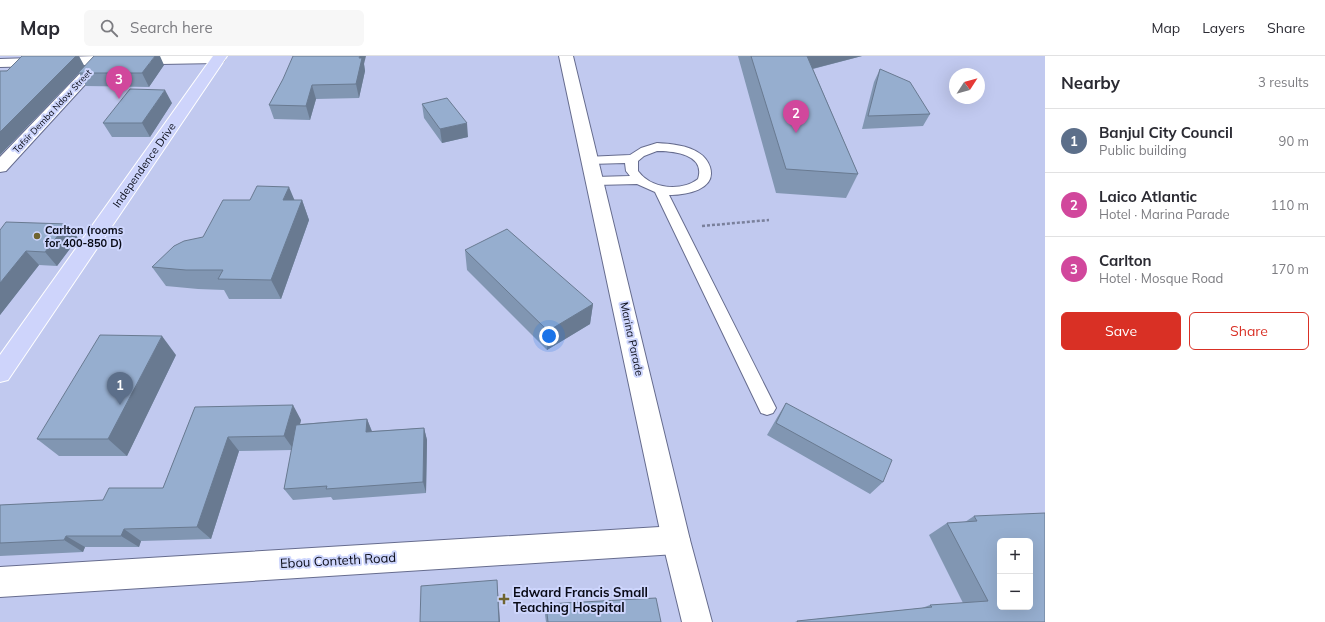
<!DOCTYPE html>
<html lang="en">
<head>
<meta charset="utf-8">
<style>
	body { margin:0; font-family:Mulish,sans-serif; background:#f7f7f7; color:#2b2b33 }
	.controls { position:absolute; right:12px; bottom:12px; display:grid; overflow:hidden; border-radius:6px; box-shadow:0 4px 16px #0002 }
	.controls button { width:36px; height:36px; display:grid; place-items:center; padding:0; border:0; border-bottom:1px solid #e1e1e2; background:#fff; color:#2b2b33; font:20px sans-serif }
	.compass { position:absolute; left:949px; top:12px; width:36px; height:36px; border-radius:50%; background:#fff; box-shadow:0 4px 16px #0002; rotate:54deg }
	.you { position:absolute; left:549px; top:280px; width:14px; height:14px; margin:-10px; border:3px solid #fff; border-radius:50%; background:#1a73e8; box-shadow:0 0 0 6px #1a73e833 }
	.badge { display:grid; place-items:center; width:26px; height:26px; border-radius:50%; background:#d93025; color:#fff; font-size:13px; font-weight:700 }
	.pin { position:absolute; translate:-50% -33px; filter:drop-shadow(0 1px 2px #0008) }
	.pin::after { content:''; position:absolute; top:21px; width:14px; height:12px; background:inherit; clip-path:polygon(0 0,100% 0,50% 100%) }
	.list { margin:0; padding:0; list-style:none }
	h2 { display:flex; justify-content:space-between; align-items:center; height:52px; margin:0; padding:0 16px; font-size:17px }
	h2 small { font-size:13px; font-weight:400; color:#7c7c81 }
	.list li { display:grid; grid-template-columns:26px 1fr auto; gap:12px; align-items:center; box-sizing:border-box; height:64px; padding:0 16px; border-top:1px solid #e1e1e2 }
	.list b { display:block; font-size:15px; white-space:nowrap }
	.list p { margin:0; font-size:13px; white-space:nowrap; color:#7c7c81 }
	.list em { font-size:13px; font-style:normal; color:#7c7c81 }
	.actions { display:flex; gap:8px; padding:12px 16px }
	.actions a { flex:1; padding:9px 0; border:1px solid #d93025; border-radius:6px; text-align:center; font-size:14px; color:#d93025 }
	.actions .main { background:#d93025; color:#fff }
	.icon { flex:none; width:22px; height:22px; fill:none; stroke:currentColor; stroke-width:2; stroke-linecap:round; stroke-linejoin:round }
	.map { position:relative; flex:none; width:1045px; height:566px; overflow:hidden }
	header { display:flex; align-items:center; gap:24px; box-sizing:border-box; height:56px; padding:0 20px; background:#fff; border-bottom:1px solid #e1e1e2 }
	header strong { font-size:19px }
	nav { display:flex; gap:22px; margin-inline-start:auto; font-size:14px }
	.search { width:280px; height:36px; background:#f7f7f7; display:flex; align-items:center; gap:10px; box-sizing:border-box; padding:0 14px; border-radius:6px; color:#7c7c81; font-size:15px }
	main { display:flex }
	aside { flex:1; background:#fff }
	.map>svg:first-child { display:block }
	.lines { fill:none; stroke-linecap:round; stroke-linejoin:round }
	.service-casing { stroke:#666c8e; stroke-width:2 }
	.minor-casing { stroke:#666c8e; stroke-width:2 }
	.tertiary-casing { stroke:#666c8e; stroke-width:2 }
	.trunk-casing { stroke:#fff; stroke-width:2 }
	.path { stroke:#7a809c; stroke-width:2.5; stroke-dasharray:3 2; stroke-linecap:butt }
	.service { fill:#fff; fill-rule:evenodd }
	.minor { fill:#fff; fill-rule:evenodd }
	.tertiary { fill:#fff; fill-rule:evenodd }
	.trunk { fill:#ced4fb; fill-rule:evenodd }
	.wall { fill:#8196b2 }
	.shaded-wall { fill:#697a91 }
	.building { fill:#96aecf; stroke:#697a91; fill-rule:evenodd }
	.poi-dot { fill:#6f6430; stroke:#ced6fd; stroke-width:1.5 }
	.labels { text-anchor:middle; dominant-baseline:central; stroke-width:4; stroke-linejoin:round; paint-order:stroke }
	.far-street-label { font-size:9px; fill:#090b17; stroke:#ced6fd }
	.street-label { font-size:11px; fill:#090b17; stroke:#ced6fd }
	.poi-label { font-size:11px; font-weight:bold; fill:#090b17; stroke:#ced6fd; text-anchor:start }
	.near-street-label { font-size:13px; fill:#090b17; stroke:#ced6fd }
	.near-poi-label { font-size:13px; font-weight:bold; fill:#090b17; stroke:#ced6fd; text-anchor:start }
</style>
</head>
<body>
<header>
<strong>Map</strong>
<div class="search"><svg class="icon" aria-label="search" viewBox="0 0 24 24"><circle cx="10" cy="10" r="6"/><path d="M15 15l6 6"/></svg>Search here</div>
<nav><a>Map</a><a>Layers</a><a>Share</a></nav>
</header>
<main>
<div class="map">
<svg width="1045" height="566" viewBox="0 0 1045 566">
	<rect width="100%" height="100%" fill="#c1c9ef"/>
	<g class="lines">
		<!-- service casing -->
		<g class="service-casing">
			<path id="service" d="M657,87C671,88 687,89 699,97C704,100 708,105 710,111C717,134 686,139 669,139L776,352L773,357L767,359L761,357L655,136L637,128L596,129L590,125L596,121L630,120L626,115L625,107L590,108L586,107L584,104L586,101L630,99L641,92ZM657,95C673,95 706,98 698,123C681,136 651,133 638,115V105L644,100Z"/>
		</g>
		<!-- minor casing -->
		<g class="minor-casing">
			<path id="minor" d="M97,0H222L225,3L223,6L218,7L103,9L6,115L0,116V101L88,9L0,11V3Z
				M676,470L686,474L690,484L686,494L676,498L0,541V511Z"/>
		</g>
		<!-- tertiary casing -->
		<g class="tertiary-casing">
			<path id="tertiary" d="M559,0H573L690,484L712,566H682L662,484Z"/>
		</g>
		<!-- trunk casing -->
		<g class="trunk-casing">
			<path id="trunk" d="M213,0H227L8,324L0,326V299Z"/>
		</g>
		<!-- path -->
		<path class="path" d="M702,170L769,164"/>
		<!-- service -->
		<use href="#service" class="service"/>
		<!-- minor -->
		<use href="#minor" class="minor"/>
		<!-- tertiary -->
		<use href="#tertiary" class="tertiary"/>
		<!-- trunk -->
		<use href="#trunk" class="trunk"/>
	</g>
	<!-- wall -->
	<path class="wall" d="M738,0H862L813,13L858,118L846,142L776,137Z
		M364,8L365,15L359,42L316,43L310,64L274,63L269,49L283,23Z
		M164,9L149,31L86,30L79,17L0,99V15L85,10Z
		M880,13L930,58L923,70L862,73L874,26Z
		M172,47L150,81H112L103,67Z
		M422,48L468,81L442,87L424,62Z
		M294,144H302L309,164L281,243H229L224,234L198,233L166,230L152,211L203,181Z
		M67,168L78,182L57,210L39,209L0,259V174Z
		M465,194L593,248L590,268L547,294L467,214Z
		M176,299L127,400H59L37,383Z
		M786,347L883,426L870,438L767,379L778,360Z
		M195,351L301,364L300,368L367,363L372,375L424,372L427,384L426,437L333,444L331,441L293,444L284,433L292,394L239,395L211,483L141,485L139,491H85L83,496L0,500V449L103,444L163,432Z
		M974,460L1045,566H795L797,565L922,552L930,549L963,547L929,479L947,467L965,466Z
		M546,548L661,566H546L545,559Z"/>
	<!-- shaded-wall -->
	<path class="shaded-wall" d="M76,0H79L85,11L78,17H79L0,99V76Z
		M155,0H160L164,9L149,31L142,17Z
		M360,0H366L364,8L365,15L359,42L356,28Z
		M803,0H862L796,17Z
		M312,29L316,43L310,64L306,50Z
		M165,34L172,47L150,81L142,67Z
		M467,67L468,81L442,87L440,73Z
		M289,131L297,150L283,144Z
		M302,144L309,164L281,243L271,224Z
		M67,168L78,182L57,210L45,196Z
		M26,195L39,209L0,259V227Z
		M593,248L590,268L547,294L548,275Z
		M162,280L176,299L127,400L108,383Z
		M293,349L301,364L294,394L284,380Z
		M367,363L372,376H366Z
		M424,372L427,384L426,437L423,426Z
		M228,381L239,395L211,483L197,471Z
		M124,473L141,485L139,491L121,480Z
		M66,480L85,491L83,496L64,484Z
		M497,524L498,536L500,566H499Z"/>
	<!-- building -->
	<path class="building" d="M22,0H76L0,76V15H7Z
		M94,0H155L142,17H78Z
		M293,0H360L359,2H362L356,28L312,29L306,50L269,49L283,23Z
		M751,0H807L858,118L786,113Z
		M880,13L910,26L930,58L868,60Z
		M130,33L165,34L142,67H103Z
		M447,42L467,67L440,73L422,48Z
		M257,130L289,131L283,144H302L271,224L218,223L223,214H186L152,211L174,190L184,185L203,181L223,144H250Z
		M6,166L67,168L45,196L26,195L0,227V174Z
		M507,173L593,248L548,275L465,194Z
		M100,279L162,280L108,383H37Z
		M786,347L892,404L883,426L776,367Z
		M293,349L284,380L228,381L197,471L124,473L121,480H66L64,484L0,487V449L103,444L109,432H163L195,351Z
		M367,363L366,376L424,372L423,426L326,433L327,430L284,433L296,369Z
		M1045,457V566H798L797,565L932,551L930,549L988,545L947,467L977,465L974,460ZM1000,485H1030V551H1000Z
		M497,524L499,566H420L421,530Z
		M656,542L661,566H548L546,548Z"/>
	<!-- markers -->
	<g class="poi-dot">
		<circle cx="37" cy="180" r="4"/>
		<path d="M502 537h4v4h4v4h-4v4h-4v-4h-4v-4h4z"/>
	</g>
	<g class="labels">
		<!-- far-street labels -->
		<g class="far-street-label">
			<text transform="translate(52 55) rotate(-47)">Tafsir Demba Ndow Street</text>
		</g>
		<!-- street labels -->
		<g class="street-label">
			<text transform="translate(144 109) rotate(-55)">Independence Drive</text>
			<text transform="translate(632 283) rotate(78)">Marina Parade</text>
		</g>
		<!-- poi labels -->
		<g class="poi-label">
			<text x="45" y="174">Carlton (rooms<tspan x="45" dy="13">for 400-850 D)</tspan></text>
		</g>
		<!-- near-street labels -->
		<g class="near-street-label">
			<text transform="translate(338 504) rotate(-3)">Ebou Conteth Road</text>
		</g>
		<!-- near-poi labels -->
		<g class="near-poi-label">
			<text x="513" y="536">Edward Francis Small<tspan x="513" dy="15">Teaching Hospital</tspan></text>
		</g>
	</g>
</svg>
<div class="controls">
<button>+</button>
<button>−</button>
</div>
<svg class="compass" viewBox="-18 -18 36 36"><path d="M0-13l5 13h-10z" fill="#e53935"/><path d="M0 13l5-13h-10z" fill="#7c7c81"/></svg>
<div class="you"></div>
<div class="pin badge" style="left:120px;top:349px;background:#5c6f8a">1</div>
<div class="pin badge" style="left:796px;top:77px;background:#d1479c">2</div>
<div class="pin badge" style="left:119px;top:43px;background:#d1479c">3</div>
</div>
<aside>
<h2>Nearby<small>3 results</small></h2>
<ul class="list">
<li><span class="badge" style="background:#5c6f8a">1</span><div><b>Banjul City Council</b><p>Public building</p></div><em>90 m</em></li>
<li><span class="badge" style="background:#d1479c">2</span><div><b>Laico Atlantic</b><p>Hotel · Marina Parade</p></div><em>110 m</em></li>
<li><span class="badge" style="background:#d1479c">3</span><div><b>Carlton</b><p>Hotel · Mosque Road</p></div><em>170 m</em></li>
</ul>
<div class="actions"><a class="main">Save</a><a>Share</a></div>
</aside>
</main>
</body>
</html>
